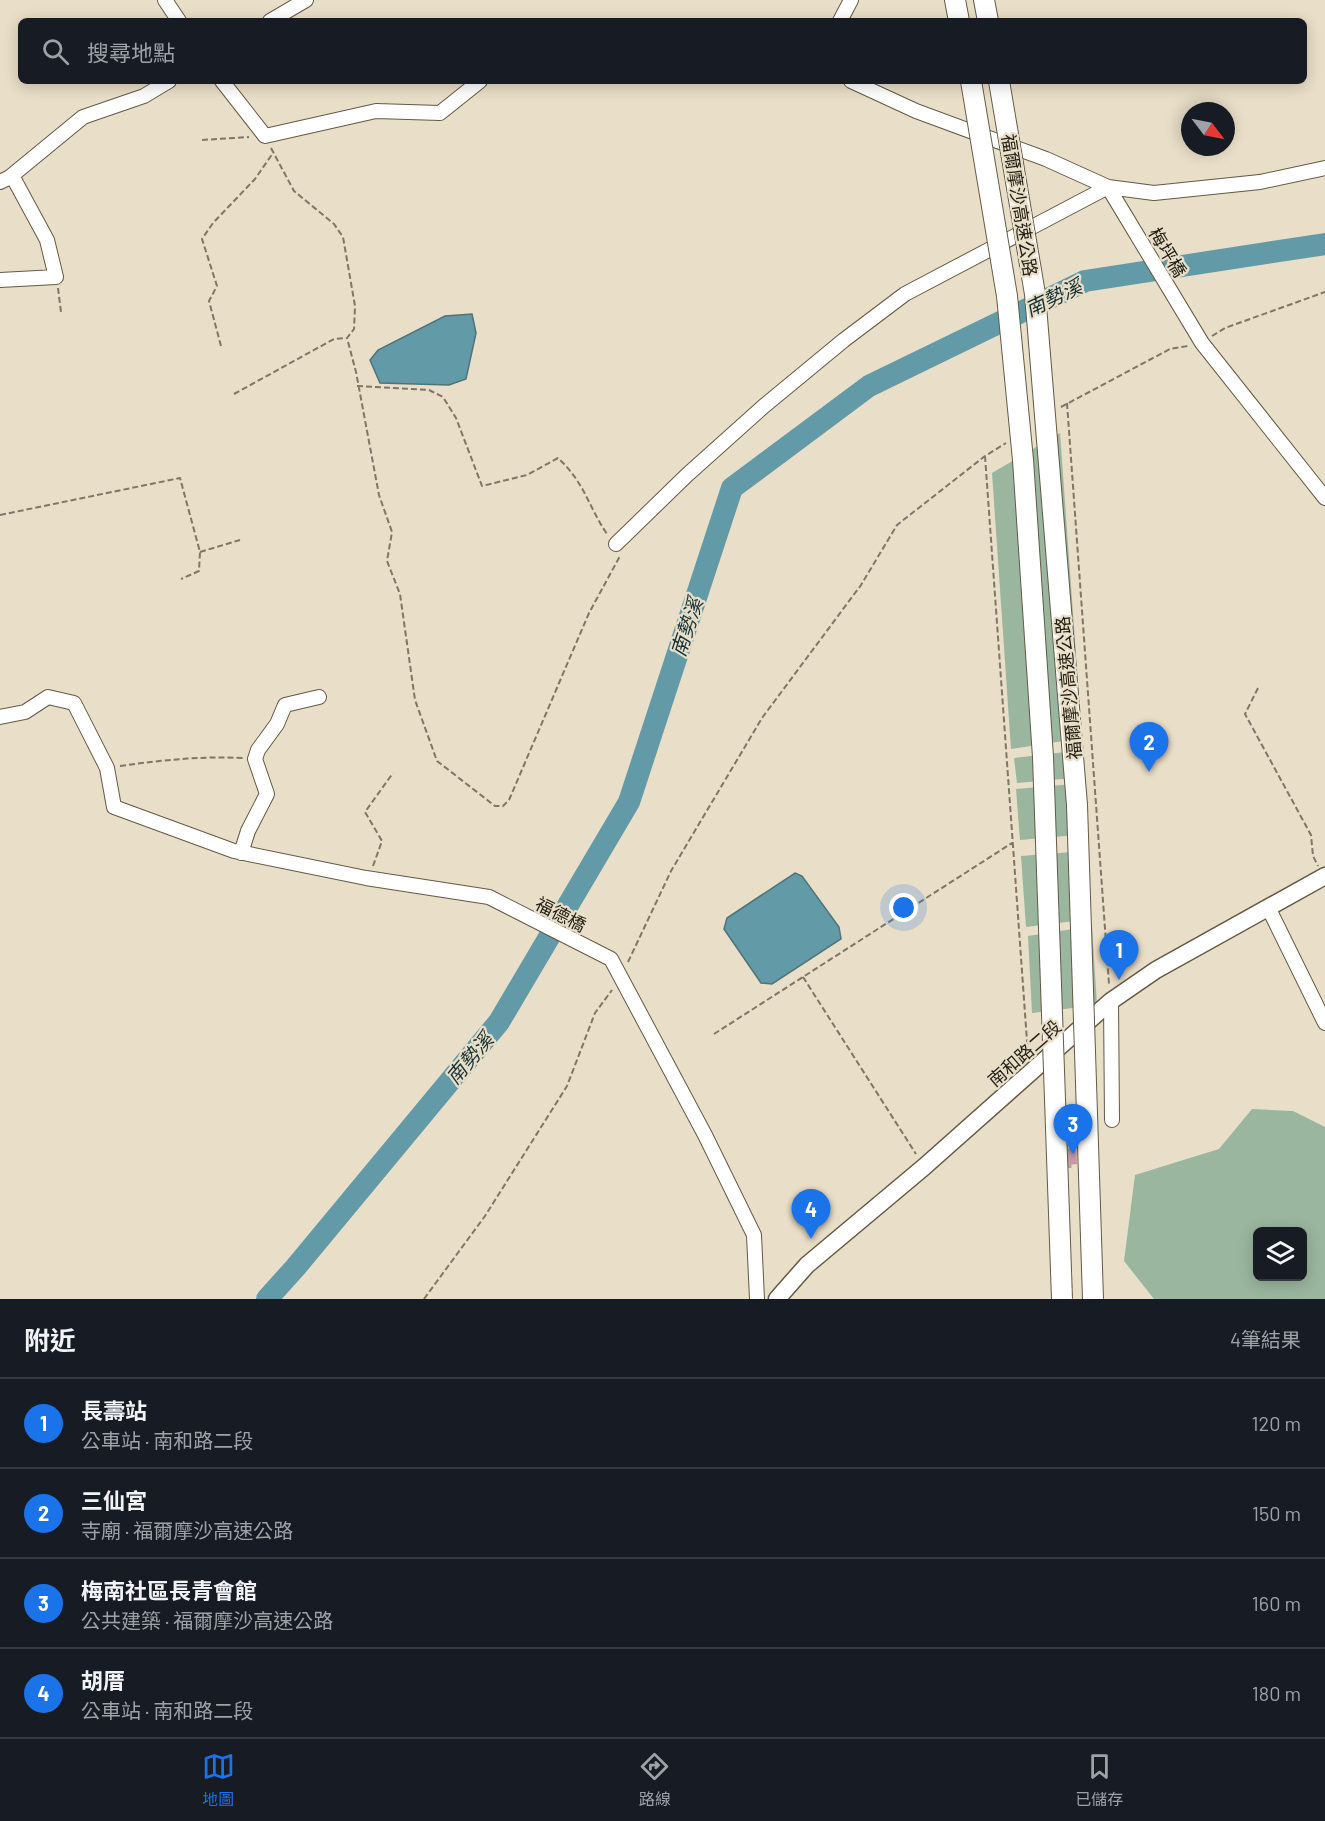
<!DOCTYPE html>
<html lang="zh-TW">
<head>
<meta charset="utf-8">
<style>
	body { margin:0; font-family:Barlow,"Noto Sans TC",sans-serif; background:#242831; color:#f1f3f6 }
	.controls { position:absolute; right:18px; bottom:18px; display:grid; overflow:hidden; border-radius:9px; box-shadow:0 3px 15px #0003 }
	.controls button { width:54px; height:54px; display:grid; place-items:center; padding:0; border:0; border-bottom:2px solid #363941; background:#171b24; color:#f1f3f6; font:30px sans-serif }
	.compass { position:absolute; left:1181px; top:102px; width:54px; height:54px; border-radius:50%; background:#171b24; box-shadow:0 3px 15px #0003; rotate:122deg }
	.you { position:absolute; left:904px; top:908px; width:21px; height:21px; margin:-15px; border:4px solid #fff; border-radius:50%; background:#1a73e8; box-shadow:0 0 0 9px #1a73e833 }
	.badge { display:grid; place-items:center; width:39px; height:39px; border-radius:50%; background:#1a73e8; color:#fff; font-size:20px; font-weight:700 }
	.pin { position:absolute; translate:-50% -50px; filter:drop-shadow(0 2px 3px #0008) }
	.pin::after { content:''; position:absolute; top:32px; width:21px; height:18px; background:inherit; clip-path:polygon(0 0,100% 0,50% 100%) }
	.list { margin:0; padding:0; list-style:none }
	h2 { display:flex; justify-content:space-between; align-items:center; height:78px; margin:0; padding:0 24px; font-size:26px }
	h2 small { font-size:20px; font-weight:400; color:#9ea1a6 }
	.list li { display:grid; grid-template-columns:39px 1fr auto; gap:18px; align-items:center; box-sizing:border-box; height:90px; padding:0 24px; border-top:2px solid #363941 }
	.list b { display:block; font-size:22px; white-space:nowrap }
	.list p { margin:0; font-size:20px; white-space:nowrap; color:#9ea1a6 }
	.list em { font-size:20px; font-style:normal; color:#9ea1a6 }
	.icon { flex:none; width:33px; height:33px; fill:none; stroke:currentColor; stroke-width:2; stroke-linecap:round; stroke-linejoin:round }
	.map { position:relative; flex:none; width:1325px; height:1299px; overflow:hidden }
	.search { position:absolute; background:#171b24; box-shadow:0 3px 15px #0003; left:18px; right:18px; top:18px; height:66px; display:flex; align-items:center; gap:15px; box-sizing:border-box; padding:0 21px; border-radius:9px; color:#9ea1a6; font-size:22px }
	.sheet { height:438px; background:#171b24 }
	nav { display:flex; justify-content:space-around; align-items:center; box-sizing:border-box; height:84px; border-top:2px solid #363941; background:#171b24; font-size:16px; color:#9ea1a6 }
	nav a { display:grid; justify-items:center; gap:3px }
	nav .on { color:#1a73e8 }
	.map>svg:first-child { display:block }
	.green { fill:#9ab69e; fill-rule:evenodd }
	.water { fill:#629aa7; stroke:#4e747b; stroke-width:1.5 }
	.lines { fill:none; stroke-linecap:round; stroke-linejoin:round }
	.river { stroke:#629aa7; stroke-width:22 }
	.building { fill:#ca98a7; filter:url(#shadow) }
	.minor-casing { stroke:#635a46; stroke-width:16 }
	.major-casing { stroke:#635a46; stroke-width:19 }
	.highway-casing { stroke:#635a46; stroke-width:22 }
	.path { stroke:#7e7767; stroke-width:2; stroke-dasharray:6 3; stroke-linecap:butt }
	.minor { stroke:#fff; stroke-width:14 }
	.major { stroke:#fff; stroke-width:16 }
	.highway { stroke:#fff; stroke-width:20 }
	.highway-bridge-casing { stroke:#635a46; stroke-width:22; stroke-linecap:butt }
	.highway-bridge { stroke:#fff; stroke-width:20 }
	.labels { text-anchor:middle; dominant-baseline:central; stroke-width:4.5; stroke-linejoin:round; paint-order:stroke }
	.street-label { font-size:18px; fill:#211d14; stroke:#e9dec7 }
	.water-label { font-size:20px; font-style:italic; fill:#133137; stroke:#e9dec7 }
</style>
</head>
<body>
<div class="map">
<svg width="1325" height="1299" viewBox="0 0 1325 1299">
	<defs>
		<filter id="shadow"><feDropShadow dx="-5.5" dy="5.5" stdDeviation="0" flood-color="#0004"/></filter>
	</defs>
	<rect width="100%" height="100%" fill="#e9dec7"/>
	<!-- green -->
	<path class="green" d="M1060,433L1082,738L1011,749L992,473Z
		M1083,750L1085,777L1017,783L1014,758Z
		M1085,783L1088,834L1020,840L1016,789Z
		M1085,851L1091,919L1026,927L1021,856Z
		M1092,926L1097,1005L1032,1013L1028,936Z
		M1252,1109L1293,1111L1325,1127V1299H1154L1124,1261L1135,1175L1219,1149ZM1258,1232H1302V1276H1258Z"/>
	<!-- water -->
	<path class="water" d="M472,314L476,333L466,379L449,385L380,383L370,360L378,350L445,316Z
		M795,873L802,876L839,927L841,939L772,984L761,983L724,929L727,918Z"/>
	<g class="lines">
		<!-- river -->
		<path class="river" d="M267,1299L295,1268L499,1022L629,802L732,488L869,386L1085,281L1325,244"/>
	</g>
	<!-- building -->
	<path class="building" d="M1076,1143L1077,1164L1069,1165V1144Z"/>
	<g class="lines">
		<!-- minor casing -->
		<g class="minor-casing">
			<path id="minor" d="M165,0L179,21
				M270,21L306,0
				M840,21L851,0
				M222,81L265,136L376,111L440,113L480,81
				M851,81L916,111L1046,159L1108,187L1202,343L1325,498
				M0,182L10,177L83,117L144,96L169,81
				M0,280L56,277L47,240L15,181L10,177
				M616,544L687,475L764,406L844,340L905,294L1108,187L1154,193L1260,182L1325,168
				M0,717L25,712L48,697L74,703L107,768L114,807L234,851L366,878L489,897L611,959L705,1135L754,1235L757,1299
				M241,853L248,831L267,794L255,759L258,750L277,724L285,705L319,697
				M1269,909L1325,1023
				M1111,1001L1112,1120"/>
		</g>
		<!-- major casing -->
		<g class="major-casing">
			<path id="major" d="M777,1299L807,1265L924,1167L1111,1001L1156,970L1325,876"/>
		</g>
		<!-- highway casing -->
		<g class="highway-casing">
			<path id="highway" d="M955,0L959,21
				M984,0L988,21"/>
		</g>
		<!-- path -->
		<path class="path" d="M202,140L249,137
			M271,148L294,191L334,224L343,237L355,306L354,329L347,338L356,372L379,495L392,532L387,561L400,594L415,700L437,761L495,806H503L509,800L589,613L620,556
			M58,288L61,312
			M1212,336L1225,328L1325,292
			M221,346L209,301L217,286L202,239L213,223L255,179L273,153
			M357,386L429,390L443,397L456,418L482,486L527,475L558,458C585,483 588,506 607,534
			M234,394L334,339L346,338
			M1067,403L1109,984
			M1061,407L1170,349L1188,346
			M985,456L1028,1055
			M0,515L180,478L200,552L199,571L181,579
			M200,552L240,540
			M1258,688L1245,714L1311,835L1313,856L1318,866
			M120,766C162,760 201,756 243,758
			M373,866L382,841L365,812L393,773
			M628,962L671,871L762,718L861,585L897,525L985,456L1006,443
			M803,977L916,1154
			M714,1034L1012,843
			M424,1299L485,1216L567,1086L595,1013L612,990"/>
		<!-- minor -->
		<use href="#minor" class="minor"/>
		<!-- major -->
		<use href="#major" class="major"/>
		<!-- highway -->
		<use href="#highway" class="highway"/>
		<!-- highway-bridge casing -->
		<g class="highway-bridge-casing">
			<path id="highway-bridge" d="M971,81L1007,296L1023,460L1043,757L1062,1299
				M999,81L1035,294L1077,805L1093,1299"/>
		</g>
		<!-- highway-bridge -->
		<use href="#highway-bridge" class="highway-bridge"/>
	</g>
	<g class="labels">
		<!-- street labels -->
		<g class="street-label">
			<text transform="translate(1020 205) rotate(81)">福爾摩沙高速公路</text>
			<text transform="translate(1168 252) rotate(59)">梅坪橋</text>
			<text transform="translate(1068 688) rotate(-95)">福爾摩沙高速公路</text>
			<text transform="translate(561 914) rotate(27)">福德橋</text>
			<text transform="translate(1024 1053) rotate(-41)">南和路二段</text>
		</g>
		<!-- water labels -->
		<g class="water-label">
			<text transform="translate(1053 297) rotate(-25)">南勢溪</text>
			<text transform="translate(686 627) rotate(-72)">南勢溪</text>
			<text transform="translate(469 1058) rotate(-50)">南勢溪</text>
		</g>
	</g>
</svg>
<div class="controls">
<button><svg class="icon" aria-label="layers" viewBox="0 0 24 24"><path d="M12 4l9 5-9 5-9-5zM3 14l9 5 9-5"/></svg></button>
</div>
<svg class="compass" viewBox="-18 -18 36 36"><path d="M0-13l5 13h-10z" fill="#e53935"/><path d="M0 13l5-13h-10z" fill="#9ea1a6"/></svg>
<div class="you"></div>
<div class="pin badge" style="left:1119px;top:980px">1</div>
<div class="pin badge" style="left:1149px;top:772px">2</div>
<div class="pin badge" style="left:1073px;top:1154px">3</div>
<div class="pin badge" style="left:811px;top:1239px">4</div>
<div class="search"><svg class="icon" aria-label="search" viewBox="0 0 24 24"><circle cx="10" cy="10" r="6"/><path d="M15 15l6 6"/></svg>搜尋地點</div>
</div>
<section class="sheet">
<h2>附近<small>4筆結果</small></h2>
<ul class="list">
<li><span class="badge">1</span><div><b>長壽站</b><p>公車站 · 南和路二段</p></div><em>120 m</em></li>
<li><span class="badge">2</span><div><b>三仙宮</b><p>寺廟 · 福爾摩沙高速公路</p></div><em>150 m</em></li>
<li><span class="badge">3</span><div><b>梅南社區長青會館</b><p>公共建築 · 福爾摩沙高速公路</p></div><em>160 m</em></li>
<li><span class="badge">4</span><div><b>胡厝</b><p>公車站 · 南和路二段</p></div><em>180 m</em></li>
</ul>
</section>
<nav>
<a class="on"><svg class="icon" aria-label="map" viewBox="0 0 24 24"><path d="M3 6l6-2 6 2 6-2v14l-6 2-6-2-6 2zM9 4v14M15 6v14"/></svg>地圖</a>
<a><svg class="icon" aria-label="directions" viewBox="0 0 24 24"><path d="M12 3l9 9-9 9-9-9zM9 14v-3h6M13 9l2 2-2 2"/></svg>路線</a>
<a><svg class="icon" aria-label="saved" viewBox="0 0 24 24"><path d="M7 4h10v16l-5-4-5 4z"/></svg>已儲存</a>
</nav>
</body>
</html>
